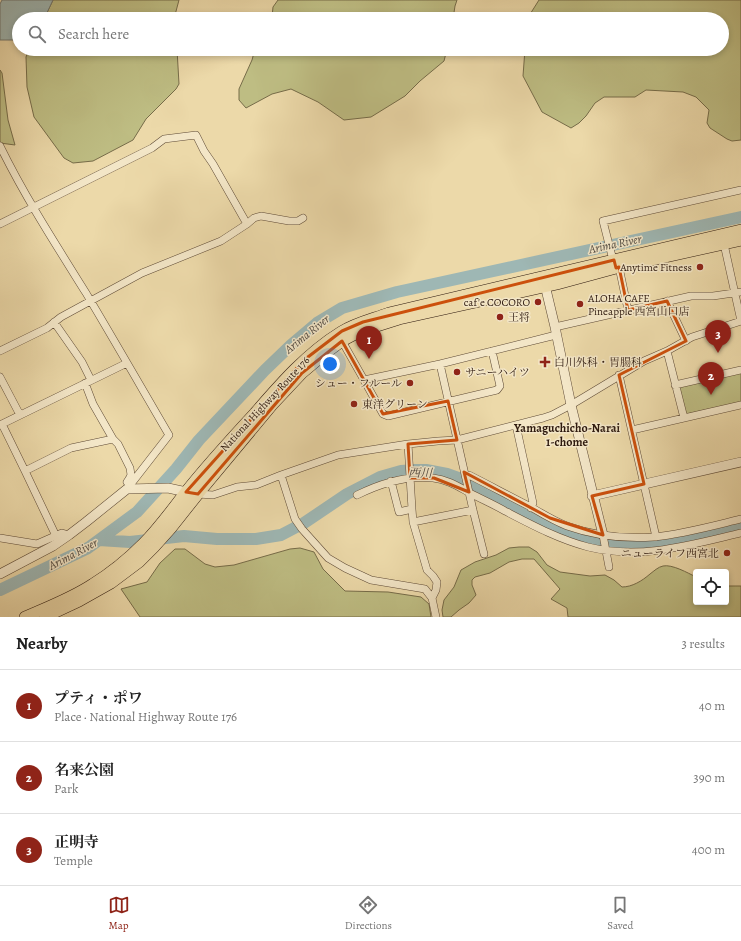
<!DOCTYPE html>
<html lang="en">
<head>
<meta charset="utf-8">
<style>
	body { margin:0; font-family:Alegreya,"Noto Serif JP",serif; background:#f2f2f2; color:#222 }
	.controls { position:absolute; right:12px; bottom:12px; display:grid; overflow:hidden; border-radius:4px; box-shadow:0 2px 6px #0003 }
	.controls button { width:36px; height:36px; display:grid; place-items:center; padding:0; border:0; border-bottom:1px solid #e0e0e0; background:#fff; color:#222; font:20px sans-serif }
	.you { position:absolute; left:330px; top:364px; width:14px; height:14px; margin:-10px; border:3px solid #fff; border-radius:50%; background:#1a73e8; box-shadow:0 0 0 6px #1a73e833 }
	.badge { display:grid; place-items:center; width:26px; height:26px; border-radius:50%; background:#8f2418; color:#fff; font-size:13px; font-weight:700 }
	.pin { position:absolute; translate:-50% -33px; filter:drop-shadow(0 1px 2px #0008) }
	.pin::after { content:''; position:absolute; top:21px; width:14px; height:12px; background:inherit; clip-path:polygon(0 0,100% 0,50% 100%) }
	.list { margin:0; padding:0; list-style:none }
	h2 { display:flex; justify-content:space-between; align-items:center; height:52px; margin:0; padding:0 16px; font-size:17px }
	h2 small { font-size:13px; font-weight:400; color:#767676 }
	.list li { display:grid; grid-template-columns:26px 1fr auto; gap:12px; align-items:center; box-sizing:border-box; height:72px; padding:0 16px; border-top:1px solid #e0e0e0 }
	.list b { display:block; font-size:15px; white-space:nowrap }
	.list p { margin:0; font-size:13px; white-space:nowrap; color:#767676 }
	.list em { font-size:13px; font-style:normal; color:#767676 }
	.icon { flex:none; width:22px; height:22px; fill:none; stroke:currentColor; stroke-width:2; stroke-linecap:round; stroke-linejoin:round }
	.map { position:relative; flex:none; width:741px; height:617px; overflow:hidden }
	.search { position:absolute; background:#fff; box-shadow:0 2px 6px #0003; left:12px; right:12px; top:12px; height:44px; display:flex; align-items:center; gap:10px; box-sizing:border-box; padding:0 14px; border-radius:22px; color:#767676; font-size:15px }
	.sheet { height:268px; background:#fff }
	nav { display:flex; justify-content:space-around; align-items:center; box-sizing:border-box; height:56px; border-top:1px solid #e0e0e0; background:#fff; font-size:11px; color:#767676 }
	nav a { display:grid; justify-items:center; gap:2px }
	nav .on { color:#8f2418 }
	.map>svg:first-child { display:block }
	.green { fill:#bebd83; stroke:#766c49 }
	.water { fill:#9eb7b4; stroke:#717872 }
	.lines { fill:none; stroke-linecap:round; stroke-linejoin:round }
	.river { stroke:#9eb7b4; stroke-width:12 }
	.minor-casing { stroke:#5e4a36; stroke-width:8 }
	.tertiary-casing { stroke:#5e4a36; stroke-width:10 }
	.trunk-casing { stroke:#2e1a0f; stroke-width:12 }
	.minor { stroke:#f3e6c7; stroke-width:7 }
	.tertiary { stroke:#f3e6c7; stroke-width:9 }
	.trunk { stroke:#ecd9a9; stroke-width:11 }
	.marked { fill:none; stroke:#cc500c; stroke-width:3; stroke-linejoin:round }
	.poi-dot { fill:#8f2418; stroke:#f3e6c7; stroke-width:1.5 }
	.labels { text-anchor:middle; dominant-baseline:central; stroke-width:3; stroke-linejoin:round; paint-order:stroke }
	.poi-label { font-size:11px; fill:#2e1a0f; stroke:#f3e6c7; text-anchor:start }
	.street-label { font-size:11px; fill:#2e1a0f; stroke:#f3e6c7 }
	.water-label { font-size:12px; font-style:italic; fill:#504941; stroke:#f3e6c7 }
	.neighbourhood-label { font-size:12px; font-weight:bold; fill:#2e1a0f; stroke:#f3e6c7 }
</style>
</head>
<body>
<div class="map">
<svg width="741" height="617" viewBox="0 0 741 617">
	<rect width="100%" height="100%" fill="#ecd9a9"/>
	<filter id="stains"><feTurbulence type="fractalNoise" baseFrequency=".005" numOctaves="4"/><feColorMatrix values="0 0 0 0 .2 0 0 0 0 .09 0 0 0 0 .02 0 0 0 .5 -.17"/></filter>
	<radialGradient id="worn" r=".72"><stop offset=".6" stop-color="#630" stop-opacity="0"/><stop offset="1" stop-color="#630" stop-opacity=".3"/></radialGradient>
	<!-- green -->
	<path class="green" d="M53,0H179L175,15V19H44Z
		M278,0H457L455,6L453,19H270L272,17L273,7Z
		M539,0H741V140L732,141L727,139L710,128L707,123L709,110L696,97L683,92L646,90L635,97H604L595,103L586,116L579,123L571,128L542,112L523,76L525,49H722V19H527Z
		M29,49H177L179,84L176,89L146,119L133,140L93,161L73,163L64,158L34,117L27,87L26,57Z
		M255,49H447L444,61L420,81L405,96L371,117L344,120L318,102L291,89L272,94L246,108L239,100V89L252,60Z
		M0,70L2,73L8,120L15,145L0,143Z
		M741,372V402L687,414L684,412L679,389L681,386Z
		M519,547H529L537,552L547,565L560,572L590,576L605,575L614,580L622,587C632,587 642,581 650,574C654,571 658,567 663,566C672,564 688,573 696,577V602H726V586H741V617H568L567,608L551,599L560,589L534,559H522L509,562L490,573L475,577L472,580V585L476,595L469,603L459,610L451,617H443L442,610L444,600L454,587L461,570L475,562L496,555L509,548Z
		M300,548L314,552L323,569L345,591L388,592L421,597L429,604L431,617H140L121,589L147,582L160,563L175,549H185L205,564L215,567L234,565L290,549Z"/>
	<!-- water -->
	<path class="water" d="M2,0H53L44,19H19V40H0V4Z"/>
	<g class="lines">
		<!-- river -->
		<path class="river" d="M99,540L130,542L184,536L217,539H256L281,535L304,523L347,494L380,477L401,471L415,470H426L447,474L461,479L483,490L517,509L532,516L555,529L594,541L614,545L659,546L674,544L741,528
			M0,590L88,548L137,512L176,469L199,440L265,370L291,345L317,323L342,308L397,292L741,217"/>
		<!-- minor casing -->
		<g class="minor-casing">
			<path id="minor" d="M0,146C25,197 56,245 86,293C114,340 141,387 169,435L127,489
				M0,224L152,148L164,139L196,135L204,151L213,164L247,224
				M614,264L603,221L741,190
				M619,267L628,310
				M667,301L686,341
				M54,322L82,362L91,380
				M555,327L691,296H713L741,292
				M342,341L364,380L440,364L556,335
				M0,351L47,328L61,317L142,273L221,241L247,224L254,218L261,216L289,221H298L303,218
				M667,351L684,418
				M440,364L473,510L484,554
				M619,375L656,537
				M0,377L20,415
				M364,380L383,414L388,416L497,390L500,386L492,351
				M85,383L93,404L113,439L118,444L130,468L131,475L129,479L127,482
				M675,385L741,370
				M2,424L25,471L56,536
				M0,425L127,363
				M516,425L533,503L531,508
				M632,430L741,405
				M408,444L412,509L413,522L427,570L433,576L437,582L436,590L432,598
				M25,471L71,448L113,439
				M281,475L295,519L302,529L328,558L345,568L371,580L425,589L432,598L436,617
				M465,475H469C489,485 509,496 529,506C541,513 554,521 567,526C595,536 625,539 654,537C683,534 712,526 741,519
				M391,481L399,512L412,509
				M198,494L213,495L237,487L256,485L281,475L338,455L408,444L438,441L457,440L543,418L552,415L571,405L644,361L667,351L692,337L741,321L724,244
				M357,495C381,483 406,475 433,478C448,480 457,486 470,493C481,499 493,504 505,511C532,525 558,539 588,547C641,560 690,545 741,533
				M413,522L473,510
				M603,535L609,567
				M0,538L37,544L62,533L69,535"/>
		</g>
		<!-- tertiary casing -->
		<g class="tertiary-casing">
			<path id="tertiary" d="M544,281L555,327L571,405L603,535
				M592,496L741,462
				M0,574L53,546L69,535L86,522L127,489L168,488L191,493"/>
		</g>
		<!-- trunk casing -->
		<g class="trunk-casing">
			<path id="trunk" d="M25,617C48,607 72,598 93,584C111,573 128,559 143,544C158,529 171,511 185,493C207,465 231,439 255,413C281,383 307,353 341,332C355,323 373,319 389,313L741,230
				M45,617L79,601L111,583L139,562L154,547L171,528L198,494L272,405L302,373L327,352L342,341L361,331L399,319L557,284L616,268L741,240"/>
		</g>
		<!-- minor -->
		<use href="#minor" class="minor"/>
		<!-- tertiary -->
		<use href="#tertiary" class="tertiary"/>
		<!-- trunk -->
		<use href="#trunk" class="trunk"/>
	</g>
	<!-- marked area -->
	<path class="marked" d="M614,260L616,268L619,267L628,310L667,301L686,341L619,375L644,484L592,496L603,535L550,518L464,472L469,492L434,478H410L408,444L457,440L448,401L383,414L342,341L302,373L198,494L186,492L304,360L342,331L363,322Z"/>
	<!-- markers -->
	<g class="poi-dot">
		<circle cx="700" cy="267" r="4"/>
		<circle cx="538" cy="302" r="4"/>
		<circle cx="580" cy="304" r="4"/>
		<circle cx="500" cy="317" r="4"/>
		<path d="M543 356h4v4h4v4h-4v4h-4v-4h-4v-4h4z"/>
		<circle cx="457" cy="372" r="4"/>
		<circle cx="410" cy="383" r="4"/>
		<circle cx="354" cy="404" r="4"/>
		<circle cx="727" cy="553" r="4"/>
	</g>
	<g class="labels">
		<!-- poi labels -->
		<g class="poi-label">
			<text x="692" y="267" text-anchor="end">Anytime Fitness</text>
			<text x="588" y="298">ALOHA CAFE<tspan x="588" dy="13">Pineapple 西宮山口店</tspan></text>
			<text x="530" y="302" text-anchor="end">caf'e COCORO</text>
			<text x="508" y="317">王将</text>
			<text x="554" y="362">白川外科・胃腸科</text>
			<text x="465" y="372">サニーハイツ</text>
			<text x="402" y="383" text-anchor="end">シュー・フルール</text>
			<text x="362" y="404">東洋グリーン</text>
			<text x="719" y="553" text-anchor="end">ニューライフ西宮北</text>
		</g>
		<!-- street labels -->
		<g class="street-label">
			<text transform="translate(265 404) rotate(-47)">National Highway Route 176</text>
		</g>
		<!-- water labels -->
		<g class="water-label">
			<text transform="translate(615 244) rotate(-12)">Arima River</text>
			<text transform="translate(307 334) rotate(-39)">Arima River</text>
			<text transform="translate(420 473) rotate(1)">西川</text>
			<text transform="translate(73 554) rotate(-28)">Arima River</text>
		</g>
		<!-- neighbourhood labels -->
		<g class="neighbourhood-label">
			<text x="567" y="428">Yamaguchicho-Narai<tspan x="567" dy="14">1-chome</tspan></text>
		</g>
	</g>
	<rect width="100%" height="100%" filter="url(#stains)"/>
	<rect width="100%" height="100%" fill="url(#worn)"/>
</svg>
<div class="controls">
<button><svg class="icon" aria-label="locate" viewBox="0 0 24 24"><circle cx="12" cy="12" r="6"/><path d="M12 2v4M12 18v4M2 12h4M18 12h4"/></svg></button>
</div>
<div class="you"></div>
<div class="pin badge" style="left:369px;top:359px">1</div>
<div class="pin badge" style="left:711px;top:395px">2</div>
<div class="pin badge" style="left:718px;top:353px">3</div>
<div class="search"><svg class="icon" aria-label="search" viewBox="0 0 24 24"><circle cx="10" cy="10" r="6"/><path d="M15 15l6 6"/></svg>Search here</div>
</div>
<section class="sheet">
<h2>Nearby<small>3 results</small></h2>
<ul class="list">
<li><span class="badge">1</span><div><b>プティ・ポワ</b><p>Place · National Highway Route 176</p></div><em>40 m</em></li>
<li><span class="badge">2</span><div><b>名来公園</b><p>Park</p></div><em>390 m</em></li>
<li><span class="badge">3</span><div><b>正明寺</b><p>Temple</p></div><em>400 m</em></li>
</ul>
</section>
<nav>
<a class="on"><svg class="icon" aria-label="map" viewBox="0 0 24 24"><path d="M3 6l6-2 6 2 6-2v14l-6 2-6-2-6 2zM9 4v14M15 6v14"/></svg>Map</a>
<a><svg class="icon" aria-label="directions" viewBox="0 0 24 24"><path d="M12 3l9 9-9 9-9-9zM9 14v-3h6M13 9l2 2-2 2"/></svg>Directions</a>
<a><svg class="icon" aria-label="saved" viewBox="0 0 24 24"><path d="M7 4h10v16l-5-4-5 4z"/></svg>Saved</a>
</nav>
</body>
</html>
